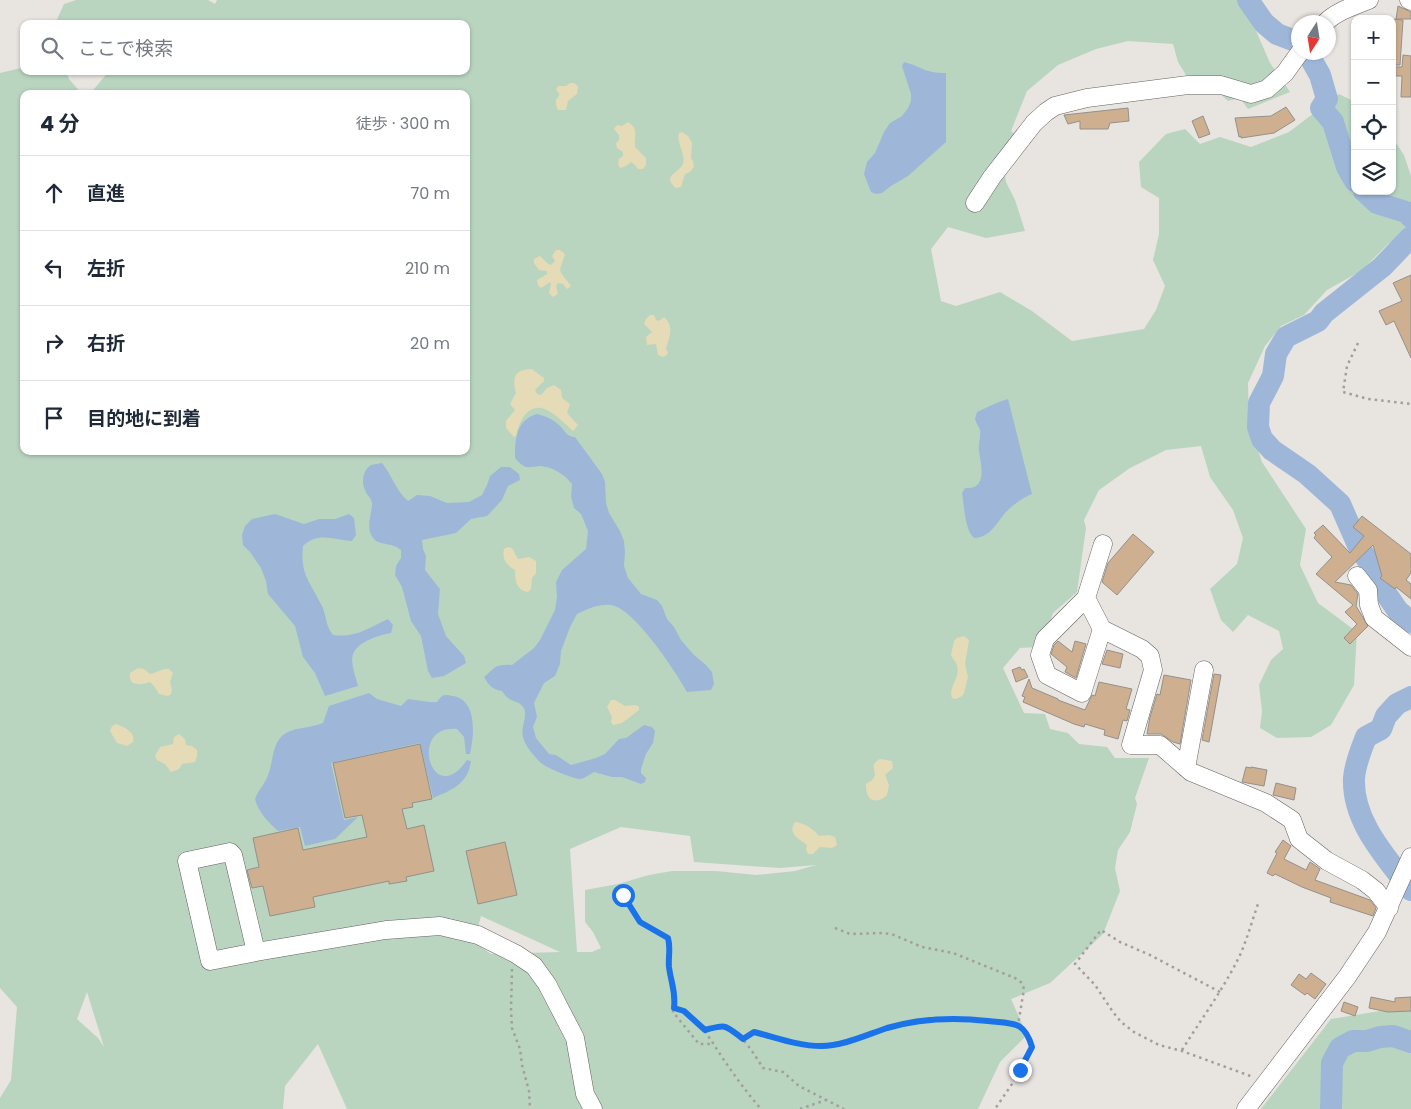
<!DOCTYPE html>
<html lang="ja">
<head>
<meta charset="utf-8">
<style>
	body { margin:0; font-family:Poppins,"Noto Sans JP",sans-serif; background:#f2f2f3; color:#1f2937 }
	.controls { position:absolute; right:15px; top:15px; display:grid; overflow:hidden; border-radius:10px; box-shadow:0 1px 4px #0004 }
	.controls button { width:45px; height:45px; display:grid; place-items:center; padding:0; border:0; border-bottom:1px solid #e0e1e3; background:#fff; color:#1f2937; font:25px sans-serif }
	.compass { position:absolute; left:1291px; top:15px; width:45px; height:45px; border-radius:50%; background:#fff; box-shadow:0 1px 4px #0004; rotate:192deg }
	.stop { position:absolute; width:15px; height:15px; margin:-11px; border:4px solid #1a73e8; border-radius:50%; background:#fff }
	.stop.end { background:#1a73e8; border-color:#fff; box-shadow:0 1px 5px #0008 }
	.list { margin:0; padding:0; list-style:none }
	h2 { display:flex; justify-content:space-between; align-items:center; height:65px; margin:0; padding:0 20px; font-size:21px }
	h2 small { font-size:16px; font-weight:400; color:#747a83 }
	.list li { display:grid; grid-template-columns:32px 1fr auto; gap:15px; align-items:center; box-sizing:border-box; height:75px; padding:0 20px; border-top:1px solid #e0e1e3 }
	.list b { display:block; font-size:19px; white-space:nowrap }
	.list em { font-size:16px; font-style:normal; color:#747a83 }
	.icon { flex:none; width:28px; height:28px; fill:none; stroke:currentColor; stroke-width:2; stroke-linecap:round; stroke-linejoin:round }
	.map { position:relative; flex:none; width:1411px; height:1109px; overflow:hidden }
	.search { position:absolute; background:#fff; box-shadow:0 1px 4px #0004; left:20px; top:20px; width:450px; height:55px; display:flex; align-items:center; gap:12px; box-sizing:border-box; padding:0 18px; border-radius:10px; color:#747a83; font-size:19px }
	.panel { position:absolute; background:#fff; box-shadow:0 1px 4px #0004; left:20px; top:90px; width:450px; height:365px; border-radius:10px }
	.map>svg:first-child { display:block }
	.green { fill:#b9d5c0; fill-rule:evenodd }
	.sand { fill:#e5dbb6 }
	.water { fill:#9eb7d9 }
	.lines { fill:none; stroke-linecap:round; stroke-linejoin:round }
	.river { stroke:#9eb7d9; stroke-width:22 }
	.building { fill:#ceb090; stroke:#93908c }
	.minor-casing { stroke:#66625f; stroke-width:19 }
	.path { stroke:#a29e9c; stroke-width:2.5; stroke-dasharray:2.5 4; stroke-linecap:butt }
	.minor { stroke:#fff; stroke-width:18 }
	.route { stroke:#1a73e8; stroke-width:6 }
</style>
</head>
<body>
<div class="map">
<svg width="1411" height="1109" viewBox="0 0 1411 1109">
	<rect width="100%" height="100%" fill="#e8e4e0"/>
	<!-- green -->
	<path class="green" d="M76,0H208L215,4L217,0H1250L1253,24L1270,63L1290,92L1248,109L1240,98L1228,101L1202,77L1186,75L1178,62L1173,44L1128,41L1096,49L1058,65L1027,91L1011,131L1019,138L1002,158L1006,182L1015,200L1025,231L986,238L948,227L931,249L941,301L956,306L1000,292L1032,311L1072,341L1144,329L1156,310L1165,286L1153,260L1159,234V198L1141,187L1139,162L1166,134L1185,129L1200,144L1220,137L1251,147L1289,132L1339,94L1351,100L1355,98V191H1392V137L1404,155L1411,176V231L1388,244L1361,271L1327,290L1304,315L1281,326L1265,346L1248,383L1249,423L1262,462L1306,529L1300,565L1318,603L1357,632L1354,685L1331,725L1311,737L1277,738L1260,728L1262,711L1259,685L1271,660L1283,649L1279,631L1248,615L1233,632L1221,620L1210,589L1237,564L1243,538L1233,510L1210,477L1201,446L1166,450L1130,468L1099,490L1084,520L1086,528L1077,592L1053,613L1048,628L1036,647L1020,648L1003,668L1024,713L1045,714L1050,729L1068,733L1079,744L1107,747L1115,758H1149L1135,798L1137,804L1130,832L1118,850L1115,868L1120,891L1103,934L1050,983L1011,999L1027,1035L1000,1062L978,1109H347L318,1044L285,1086L283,1109H0V1098L11,1080L17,1007L0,988V73L21,68L24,66V71H66L69,79L82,94H24V451H466V94H90L109,71H466V24H55L64,4ZM621,827L690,836L694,862L780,868L816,865L795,871L756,875L716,871H672L649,875L618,884L585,890V922L593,932L601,948L592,952H577L570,849ZM481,916L560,952L491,954L474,942ZM87,992L104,1047L98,1038L77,1019Z
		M1411,1006V1109H1261L1331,1019Z"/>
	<!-- sand -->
	<path class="sand" d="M570,83H574L578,86L577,94L568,101L566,110H558L556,105V100L559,96V93L556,90L558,86H566Z
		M628,122C639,129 634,135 635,147L646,158V165L643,169H638L635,165L631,162L626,166L620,168L618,164L619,159L623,156V152L617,148L616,143L619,140V135L614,129L617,125L622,126Z
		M682,132L688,136L692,143L691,158L693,161L694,167L690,172L685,174L681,187L676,188C661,176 679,173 683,164C686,154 676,143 679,133Z
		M556,250H560L565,254L560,269L561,273L571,286L567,289L563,284L558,283L556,286L558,294L553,297L549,293L551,284L550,282L541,288L538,285L537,280L547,274V271L539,270L534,263V259L540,256L547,263L551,265L555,261L552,256Z
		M650,315H654L656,320L659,321L664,317C675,327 669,337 666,349L668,352L667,355L663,357L658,355L656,344L647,345L646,337L652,332L644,324L646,319Z
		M532,369L544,378V381L535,390L537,394L541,395L547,388L554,385L561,390L562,398L570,404L567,413L578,425L573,431C566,425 560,418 552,413C531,398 520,418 516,436L514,437L506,428V421L515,410L510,404L516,393C512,378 514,369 532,369Z
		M508,547L512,548L518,559L529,557L536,561V573L532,578L531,589L528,592C516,590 515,580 515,570C506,564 502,560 504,549Z
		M964,636L969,640L965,664L968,677L964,693L962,696L956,699L952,698C948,687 961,677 957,665C956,662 952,658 951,655L954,641L957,638Z
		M138,668L144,669L150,674C157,673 163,668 169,669L173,673L170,682L172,690L171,694L168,696L159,694L154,686L150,682C141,685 128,687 130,673Z
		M611,700H615L625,706L636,705L639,707V710L622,723L613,725L611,722L612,717L607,707Z
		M116,724C124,727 136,732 133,742L127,746L117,743L110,731L112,726Z
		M179,734L185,739L186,745L192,746L197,750V756L195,762L182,764L179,769L171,772L165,764L157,760L155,756L160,747L173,744L174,737Z
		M880,759L892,761L893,768L885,775L889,785L887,795C876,806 865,800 866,784C868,782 871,782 873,779C879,771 867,766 880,759Z
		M795,822C805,823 813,829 819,836L829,835L835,837L837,845L832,848L820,847L813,854H808L806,849L807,845C799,839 787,834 795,822Z"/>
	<!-- water -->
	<path class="water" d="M904,62C923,67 924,73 946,73V142L908,176L891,186L882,193L876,194L871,192L864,174L867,162L875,153L884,132L890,123L902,116L908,108L911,101V94L902,66Z
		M1008,399L1032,494C1024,497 1016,503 1009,509C997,520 993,537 974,538C965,531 964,505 962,493L965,488C988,490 981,465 979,451C978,444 981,437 980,430C979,427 976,423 975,419L977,412C988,407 997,402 1008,399Z
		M537,414C545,416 553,419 559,425C565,430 566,437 575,437L602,474L605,482L606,503L609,513L620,531L624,541L625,552L624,566L628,578L641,594L657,600L662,606L667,619L674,627L681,640L694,655L705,664L712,672L714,684L711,690L687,692C675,670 637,614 615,606C602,602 588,609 577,614L570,627L561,651L560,664L555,676L544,683L534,703L537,717L533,727L536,738L549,754L556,755L571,765L596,758L605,754L619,739L626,738L644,725L652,727L655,731L653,743L646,754L641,769V773L646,778L645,782L641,784L622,777H612L594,772C590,774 584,779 580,779C573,779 545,767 541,763C534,756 525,746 523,737C520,727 529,715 523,707C518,699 510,704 502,691C492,689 489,686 484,677C496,667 495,664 512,665L534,648L540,640L555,610L557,597L556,582L562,570L586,549L588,531L581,514L574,508L571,497L572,484C564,474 553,467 540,466C535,466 529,469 524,466C521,465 517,460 515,458C515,439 516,420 537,414Z
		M382,463C392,475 396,491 408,501L417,495L430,496L447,503L469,502L482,495L487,485L490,476L501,467H510L519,474L520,480L508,486L502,500L487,516L471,519L456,533L422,540L423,549L426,556L425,570L440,589L438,614L446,636L464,656L466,663L444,676L432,678L428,671L421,636L411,621L402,587L395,575L396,566L401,558V550C392,542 379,546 373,538C365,526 372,515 372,503C371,497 367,496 365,490C361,482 363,470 371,465C374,464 379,464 382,463Z
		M275,514L304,524L319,519H335L349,514L354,518L356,535L352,541C334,540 318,531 303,546C300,575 310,581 322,606C327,617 325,625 333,635C356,638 368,628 388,619L393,625L391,633C380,635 358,641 353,654C350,663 356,677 358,686L325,696L315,673L303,657L295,626L268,594L266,581L261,568L250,552L243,545L242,535L245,526L252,519Z
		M369,693L377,699L401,706L408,699L430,702H437C442,694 445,694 453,696C478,700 474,737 470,754H466L464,737L457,729C407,724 432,811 467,760L471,761C468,784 452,790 433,798L420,743L331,763L344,820L358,817L335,839L305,846L300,827L278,831C269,823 258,812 255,799C258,790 265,784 268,775C274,761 271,742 286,733C297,727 311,728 323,723L329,706Z"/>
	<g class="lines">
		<!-- river -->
		<path class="river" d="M1248,0L1264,23L1277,34L1298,42
			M1307,52L1320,75L1327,99L1321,108L1333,122L1347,167L1355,181
			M1364,191L1377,203L1406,212L1411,217
			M1411,237L1382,267L1324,313L1318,321L1286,337L1276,354L1273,376L1259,403L1258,427L1262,439L1272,450L1307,474L1340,504L1358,545L1370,564L1385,592L1398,611L1411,622
			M1411,697L1397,704L1386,716L1381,729L1366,737C1361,750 1355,764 1354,778C1352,822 1387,858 1411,890
			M1331,1109L1332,1063L1340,1048L1353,1041H1367L1380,1037L1393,1036L1411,1042"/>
	</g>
	<!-- building -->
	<path class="building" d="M1398,6L1411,12V19H1396Z
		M1392,19L1403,20L1400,65H1392Z
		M1403,55L1411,56V97H1401L1402,76H1392V67H1402Z
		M1286,107L1295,120L1274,133L1241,138V136L1239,137L1235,118L1271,116Z
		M1128,108L1129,121L1110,123L1108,129H1080V121L1068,124L1064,115Z
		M1203,116L1210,134L1199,138L1192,121Z
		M1411,275V358L1394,321L1386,325L1379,311L1402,301L1393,283Z
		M1362,516L1411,554V573L1406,580L1411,584V599L1396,587L1395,589L1380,578L1382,576L1373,545L1335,582L1351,585L1358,594L1356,606L1368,626L1350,644L1344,638L1357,624L1345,612L1353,605L1316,574L1332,557L1314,538L1316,535L1314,533L1323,525L1350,553L1364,536L1353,527Z
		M1133,534L1154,552L1117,595L1102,582L1108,563Z
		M1058,641L1072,652L1075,641L1086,644L1076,678L1065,672L1067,667L1051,654L1054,645Z
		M1107,650L1123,654L1120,668L1102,664Z
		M1020,667L1022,670L1024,669L1028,677L1016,682L1012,670Z
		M1214,674L1221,675L1209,742L1202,740Z
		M1164,675L1191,680L1180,744L1173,742L1161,734H1147L1150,717L1157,694L1160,695Z
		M1029,679L1032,688L1058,699V700L1085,710L1092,695L1095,696L1099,682L1132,689L1126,709L1130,710L1127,721L1123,720L1118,739L1104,735L1105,730L1085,724L1084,727L1074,724L1023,702L1025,697L1022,696Z
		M420,744L432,799L412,803L413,807L402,809L407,829L424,825L434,871L406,877L407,881L389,884V881L313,897L315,907L270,916L263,886L252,888L247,870L259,867L253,838L298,828L303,850L367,837L362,815L345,818L333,763Z
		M1246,767L1251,768V767L1267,770L1264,786L1242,782Z
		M1276,783L1296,788L1294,800L1273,795Z
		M1283,840L1291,846L1284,859L1306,870L1310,862L1313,864L1320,869L1315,880L1370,900L1376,908L1373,916L1330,902L1331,898L1302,887L1275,874L1273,876L1267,873L1277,853L1275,852Z
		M505,842L517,895L478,904L466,851Z
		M1311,973L1326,984L1315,999L1307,993L1305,995L1291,985L1299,974L1306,979Z
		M1371,997L1395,1002V998L1411,997V1011L1388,1012L1369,1008Z
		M1344,1002L1358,1007L1355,1016L1341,1011Z"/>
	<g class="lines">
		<!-- minor casing -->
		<g class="minor-casing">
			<path id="minor" d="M1409,0L1411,1
				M1326,22C1337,11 1354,6 1369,0
				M975,203L992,177L1034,123L1046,112L1055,106L1087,98L1188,85H1221L1251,94L1267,89L1285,73L1300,52
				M1357,576L1368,590L1369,605L1374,618L1411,647
				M1086,598L1045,639L1040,655L1047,675L1082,693L1102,629L1142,649L1150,656L1153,670L1131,745H1160L1191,772L1266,803L1292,820L1299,839L1327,861L1362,880L1376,891L1389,908
				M1102,629L1086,598L1103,544
				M1186,768L1204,670
				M256,952L233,855L230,852L187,861L210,961L256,952L386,930L440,926L478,935L516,954L534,966L547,984L575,1038L585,1094L593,1109
				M1246,1109L1347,977L1377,932L1411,857"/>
		</g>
		<!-- path -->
		<path class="path" d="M1358,343L1347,366L1343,392L1368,399L1411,404
			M623,895L640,922L668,938L669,944V966L675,995L673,1012L699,1044H713
			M835,928L850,934L884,933L894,935L922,947L953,953L1015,978L1022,983L1024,989L1018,1025
			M512,969L511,1010L512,1028L520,1049L522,1065L529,1091L530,1109
			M1220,992L1150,955L1120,942L1101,930L1075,964L1095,985L1113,1012L1121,1022L1134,1032L1159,1045L1182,1051L1253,1077
			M674,1008C700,1016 711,1042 726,1063C737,1079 748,1094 761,1109
			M705,1030C710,1029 716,1026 721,1025C736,1024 756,1057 763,1068L783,1072L799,1086L844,1109
			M743,1039L754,1032C775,1037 799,1047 821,1046C844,1045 867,1034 888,1028C935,1015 970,1018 1018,1025C1026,1029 1029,1038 1032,1047L1012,1084L995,1109
			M1182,1050C1202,1018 1225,987 1241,953C1248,936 1253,918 1259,901
			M800,1109L826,1100"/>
		<!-- minor -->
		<use href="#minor" class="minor"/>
	</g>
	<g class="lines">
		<!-- route -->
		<path class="route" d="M623,895L640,922L668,938C671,948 668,957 669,967C671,983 676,991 674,1008L684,1011L705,1030C727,1024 725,1025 743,1039L754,1032C775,1037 798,1046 821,1046C843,1046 866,1035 887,1028C921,1018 953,1017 988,1021C1013,1024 1024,1020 1032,1047L1020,1070"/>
	</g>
</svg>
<div class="controls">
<button>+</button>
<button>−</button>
<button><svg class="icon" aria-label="locate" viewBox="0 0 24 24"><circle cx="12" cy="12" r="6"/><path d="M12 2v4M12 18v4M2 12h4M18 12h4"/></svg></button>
<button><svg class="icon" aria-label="layers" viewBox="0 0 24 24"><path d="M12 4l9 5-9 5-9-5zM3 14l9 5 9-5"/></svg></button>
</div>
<svg class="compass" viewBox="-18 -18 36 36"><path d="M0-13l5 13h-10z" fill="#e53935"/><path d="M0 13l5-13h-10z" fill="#747a83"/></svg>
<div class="stop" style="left:623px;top:895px"></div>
<div class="stop end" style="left:1020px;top:1070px"></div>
<div class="search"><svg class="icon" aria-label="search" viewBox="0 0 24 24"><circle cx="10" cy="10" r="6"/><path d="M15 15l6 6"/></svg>ここで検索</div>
<section class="panel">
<h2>4 分<small>徒歩 · 300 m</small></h2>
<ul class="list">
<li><svg class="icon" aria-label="ahead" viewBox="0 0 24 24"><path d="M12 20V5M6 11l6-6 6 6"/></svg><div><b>直進</b></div><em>70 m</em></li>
<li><svg class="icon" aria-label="left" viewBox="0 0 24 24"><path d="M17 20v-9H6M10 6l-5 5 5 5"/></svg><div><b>左折</b></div><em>210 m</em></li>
<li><svg class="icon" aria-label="right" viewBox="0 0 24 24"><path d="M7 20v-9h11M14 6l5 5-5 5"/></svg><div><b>右折</b></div><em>20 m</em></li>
<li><svg class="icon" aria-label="arrive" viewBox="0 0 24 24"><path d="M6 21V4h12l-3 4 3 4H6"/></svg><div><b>目的地に到着</b></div></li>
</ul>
</section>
</div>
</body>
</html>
